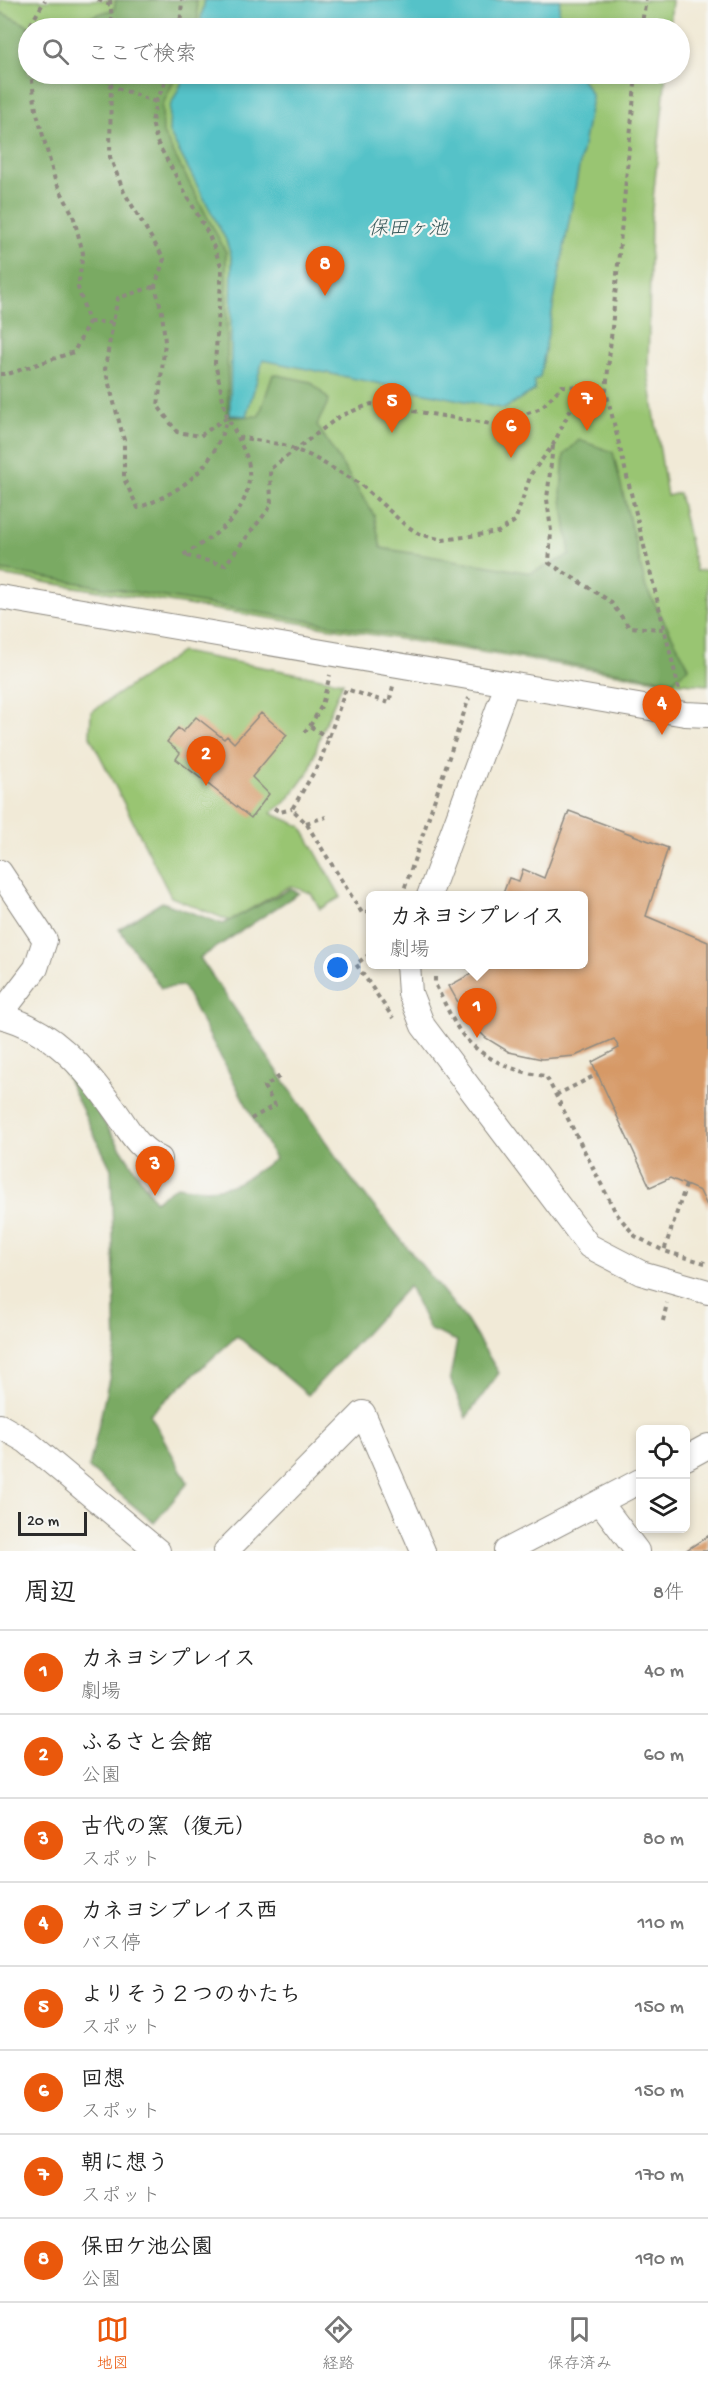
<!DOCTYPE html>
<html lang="ja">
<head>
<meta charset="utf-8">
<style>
	body { margin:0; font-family:"Gochi Hand","Klee One",sans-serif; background:#f2f2f2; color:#222 }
	.controls { position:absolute; right:18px; bottom:18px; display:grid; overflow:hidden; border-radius:9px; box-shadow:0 3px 9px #0003 }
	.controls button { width:54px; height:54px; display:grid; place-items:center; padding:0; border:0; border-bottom:2px solid #e0e0e0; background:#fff; color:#222; font:30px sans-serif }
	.scale { position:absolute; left:18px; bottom:15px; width:69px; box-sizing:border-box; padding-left:6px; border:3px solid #2b2b2b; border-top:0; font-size:16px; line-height:21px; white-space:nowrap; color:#2b2b2b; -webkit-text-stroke:4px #f6f6f2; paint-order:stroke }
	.you { position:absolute; left:338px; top:968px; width:21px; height:21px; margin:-15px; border:4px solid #fff; border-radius:50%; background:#1a73e8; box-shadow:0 0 0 9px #1a73e833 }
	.badge { display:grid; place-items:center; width:39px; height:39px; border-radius:50%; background:#ea580c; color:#fff; font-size:20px; font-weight:700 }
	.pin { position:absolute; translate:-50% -50px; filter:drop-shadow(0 2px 3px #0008) }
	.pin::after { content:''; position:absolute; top:32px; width:21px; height:18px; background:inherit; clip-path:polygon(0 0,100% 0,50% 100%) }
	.popup { position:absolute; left:366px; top:891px; width:222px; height:78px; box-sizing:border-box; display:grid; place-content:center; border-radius:9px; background:#fff; filter:drop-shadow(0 2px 4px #0005); font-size:20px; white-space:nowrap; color:#767676 }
	.popup b { font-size:22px; color:#222 }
	.popup::after { content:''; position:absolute; left:50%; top:100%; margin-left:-12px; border:12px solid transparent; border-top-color:#fff }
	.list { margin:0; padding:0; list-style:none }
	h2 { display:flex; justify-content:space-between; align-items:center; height:78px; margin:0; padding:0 24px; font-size:26px }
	h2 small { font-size:20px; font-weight:400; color:#767676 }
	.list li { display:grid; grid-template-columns:39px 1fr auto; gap:18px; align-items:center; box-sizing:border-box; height:84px; padding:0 24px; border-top:2px solid #e0e0e0 }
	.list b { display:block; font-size:22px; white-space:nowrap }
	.list p { margin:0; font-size:20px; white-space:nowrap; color:#767676 }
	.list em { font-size:20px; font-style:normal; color:#767676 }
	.icon { flex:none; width:33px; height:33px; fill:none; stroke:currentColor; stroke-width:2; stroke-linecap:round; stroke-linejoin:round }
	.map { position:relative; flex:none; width:708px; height:1551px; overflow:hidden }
	.search { position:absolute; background:#fff; box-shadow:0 3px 9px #0003; left:18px; right:18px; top:18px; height:66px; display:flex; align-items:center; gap:15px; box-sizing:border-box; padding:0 21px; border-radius:33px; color:#767676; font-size:22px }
	.sheet { height:750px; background:#fff }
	nav { display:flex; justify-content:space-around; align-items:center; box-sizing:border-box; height:84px; border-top:2px solid #e0e0e0; background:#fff; font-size:16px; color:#767676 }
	nav a { display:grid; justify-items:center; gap:3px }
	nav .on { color:#ea580c }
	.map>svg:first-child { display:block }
	.green { fill:#99c572; stroke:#62784e; stroke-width:1.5 }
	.forest { fill:#7aaa64; stroke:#526a48; stroke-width:1.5 }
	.water { fill:#54c2c8; stroke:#40767a; stroke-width:1.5 }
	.building { fill:#d69966 }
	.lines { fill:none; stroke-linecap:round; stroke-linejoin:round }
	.minor-casing { stroke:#8e8a81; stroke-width:26 }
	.path { stroke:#8e8a81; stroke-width:4; stroke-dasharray:4.5 4.5; stroke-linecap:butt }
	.minor { stroke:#fff; stroke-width:24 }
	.labels { text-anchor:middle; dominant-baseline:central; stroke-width:4.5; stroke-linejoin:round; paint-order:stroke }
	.water-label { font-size:20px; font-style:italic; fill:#37585a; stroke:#f6f6f2 }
</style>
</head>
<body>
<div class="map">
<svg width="708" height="1551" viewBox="0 0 708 1551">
	<rect width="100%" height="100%" fill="#f6f6f2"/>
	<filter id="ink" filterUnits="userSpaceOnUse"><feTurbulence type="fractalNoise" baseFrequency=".0167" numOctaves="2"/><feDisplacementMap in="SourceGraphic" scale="12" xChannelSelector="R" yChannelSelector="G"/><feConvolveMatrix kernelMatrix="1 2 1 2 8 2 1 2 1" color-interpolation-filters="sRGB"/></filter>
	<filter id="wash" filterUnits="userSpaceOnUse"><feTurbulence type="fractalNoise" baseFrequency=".008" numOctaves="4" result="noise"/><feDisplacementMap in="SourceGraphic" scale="24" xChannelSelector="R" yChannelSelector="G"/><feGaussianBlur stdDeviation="1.35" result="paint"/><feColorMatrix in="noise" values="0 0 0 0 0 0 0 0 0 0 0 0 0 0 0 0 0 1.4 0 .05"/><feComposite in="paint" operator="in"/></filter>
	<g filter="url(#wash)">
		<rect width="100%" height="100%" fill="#f1ead7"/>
		<!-- green -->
		<path class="green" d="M0,0H672L670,28H28V74H666L651,219L648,372L667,496L679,493L696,571L708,570V685L667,682L0,575Z
			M181,652L343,682L321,733L310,770L286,802L271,813L301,826L341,897L320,909L311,893L290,886L230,921L171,897L90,736L91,712Z"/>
		<!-- forest -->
		<path class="forest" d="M116,0H196L198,17L194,28H56L114,9Z
			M0,12L33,28H28V74H177L162,106L163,133L226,252L228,417L259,416L273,374L311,382L329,400L317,425L374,515L381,548L531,573L570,555L561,492L564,455L579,440L613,452L646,588L689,667L673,681L0,570Z
			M290,889L299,893L200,958L350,1177L467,1321L499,1373L466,1418L450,1378L457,1341L430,1330L409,1286L308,1395L237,1336L150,1414L188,1483L154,1523L89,1468L116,1348L111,1169L55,1054L75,1077L155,1201L177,1186C227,1194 235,1186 275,1159L183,986L161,988L119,929L162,902L223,924Z"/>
		<!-- water -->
		<path class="water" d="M205,0H560L557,28H199Z
			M186,74H579L591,94V103L540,377L534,381L535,390L504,409L263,360L246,416L230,415L232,259L226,240L169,132L170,107Z"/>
		<g id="blocks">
			<!-- building -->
			<path class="building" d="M261,713L287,735L252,777L269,794L251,818L176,759L180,753L167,742L178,728L183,732L196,717L224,739L227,736L234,743Z
				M569,811L668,848L646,916L708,942V1208L700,1191L670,1178L650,1187L592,1062L619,1048L614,1039L575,1056L542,1059L509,1052L486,1038L468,1020L449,986L480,969L482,964H584V896H502L509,878L519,881L523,869L544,878Z
				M708,1536V1551H685Z"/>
		</g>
	</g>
	<g filter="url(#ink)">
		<use href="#blocks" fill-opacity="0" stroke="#8e8a81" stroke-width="1.5"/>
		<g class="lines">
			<!-- minor casing -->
			<g class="minor-casing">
				<path id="minor" d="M0,597L685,714L708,715
					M0,872L45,940L36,968L0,1015
					M429,896L507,685
					M408,964L410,993L423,1026L589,1246L641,1273L708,1292
					M0,1016C51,1028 85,1068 114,1109C130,1131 136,1147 160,1159
					M0,1426L26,1441L158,1551
					M686,1458L708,1446
					M600,1502L637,1551
					M226,1551L363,1413L423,1551
					M506,1551L640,1481"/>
			</g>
			<!-- path -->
			<path class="path" d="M98,0L110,5
				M110,0L113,28
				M180,28L182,0
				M641,28L646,0
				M28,59L25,34L45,0
				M111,74L110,157L124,192L164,259L155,286L162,312L165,342L158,406L177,432L200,436L227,417
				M169,74L156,102L152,122L157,142L209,235L222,268L215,363L227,417L238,437L284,445L311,456L359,483L404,524L419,534L443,540L498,532L515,521L531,474L553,445L575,400L596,388L606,391
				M636,74L606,391L679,689
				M109,85L156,102
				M89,322H113L118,298L155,286
				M113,322L105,369L124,440V479L138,508C185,490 214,468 227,418
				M0,374H8L74,352L89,322L78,288L83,253L73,215L55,180L36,110L31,74
				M238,437C241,446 249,458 249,468C252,513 217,535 183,555L225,565L271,506L270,469L340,416L371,404L497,425L541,408L562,386L596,388
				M553,446L547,499L551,531L549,563L610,601L629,627L665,629
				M310,726L322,705L330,675
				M304,732L310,726L328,738
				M274,808L280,812L292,809
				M306,823L326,817
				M402,896L469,698
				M370,911L362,913L306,823L292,809L320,762L346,689L389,703L393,686
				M370,954L356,964L393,1018
				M435,977V984C443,999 450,1016 459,1030C477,1057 515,1073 546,1076L616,1213L635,1236L664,1251
				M556,1095L598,1074
				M251,1119L275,1105L264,1087L283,1074
				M686,1185L664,1251L708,1264
				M663,1321L667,1303"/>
			<!-- minor -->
			<use href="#minor" class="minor"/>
		</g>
	</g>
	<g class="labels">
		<!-- water labels -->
		<g class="water-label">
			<text x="408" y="230">保田ヶ池</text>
		</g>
	</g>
</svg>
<div class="controls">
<button><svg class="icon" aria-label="locate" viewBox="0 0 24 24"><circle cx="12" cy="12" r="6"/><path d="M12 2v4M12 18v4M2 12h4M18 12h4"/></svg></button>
<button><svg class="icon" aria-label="layers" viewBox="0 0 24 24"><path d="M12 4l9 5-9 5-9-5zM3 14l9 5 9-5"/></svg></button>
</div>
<div class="scale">20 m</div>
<div class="you"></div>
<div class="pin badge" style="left:477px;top:1038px">1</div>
<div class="popup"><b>カネヨシプレイス</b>劇場</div>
<div class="pin badge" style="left:206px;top:786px">2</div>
<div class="pin badge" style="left:155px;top:1196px">3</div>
<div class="pin badge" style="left:662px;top:735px">4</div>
<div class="pin badge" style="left:392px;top:433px">5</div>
<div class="pin badge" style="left:511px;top:458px">6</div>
<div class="pin badge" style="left:587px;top:431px">7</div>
<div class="pin badge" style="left:325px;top:296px">8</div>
<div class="search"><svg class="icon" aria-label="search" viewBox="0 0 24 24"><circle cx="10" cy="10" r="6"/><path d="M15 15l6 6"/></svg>ここで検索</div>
</div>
<section class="sheet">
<h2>周辺<small>8件</small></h2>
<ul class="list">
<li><span class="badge">1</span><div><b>カネヨシプレイス</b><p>劇場</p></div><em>40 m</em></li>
<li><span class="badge">2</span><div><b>ふるさと会館</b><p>公園</p></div><em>60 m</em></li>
<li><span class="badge">3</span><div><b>古代の窯（復元）</b><p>スポット</p></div><em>80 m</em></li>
<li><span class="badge">4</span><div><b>カネヨシプレイス西</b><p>バス停</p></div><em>110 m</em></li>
<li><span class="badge">5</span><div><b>よりそう２つのかたち</b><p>スポット</p></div><em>150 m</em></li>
<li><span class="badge">6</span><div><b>回想</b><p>スポット</p></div><em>150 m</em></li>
<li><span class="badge">7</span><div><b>朝に想う</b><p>スポット</p></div><em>170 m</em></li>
<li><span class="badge">8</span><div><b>保田ケ池公園</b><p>公園</p></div><em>190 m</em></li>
</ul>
</section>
<nav>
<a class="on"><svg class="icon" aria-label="map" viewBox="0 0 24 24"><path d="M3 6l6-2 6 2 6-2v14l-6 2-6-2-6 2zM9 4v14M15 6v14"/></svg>地図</a>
<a><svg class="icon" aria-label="directions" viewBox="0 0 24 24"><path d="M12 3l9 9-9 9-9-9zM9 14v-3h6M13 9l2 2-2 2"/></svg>経路</a>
<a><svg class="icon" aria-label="saved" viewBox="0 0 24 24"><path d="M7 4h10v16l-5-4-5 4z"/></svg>保存済み</a>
</nav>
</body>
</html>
